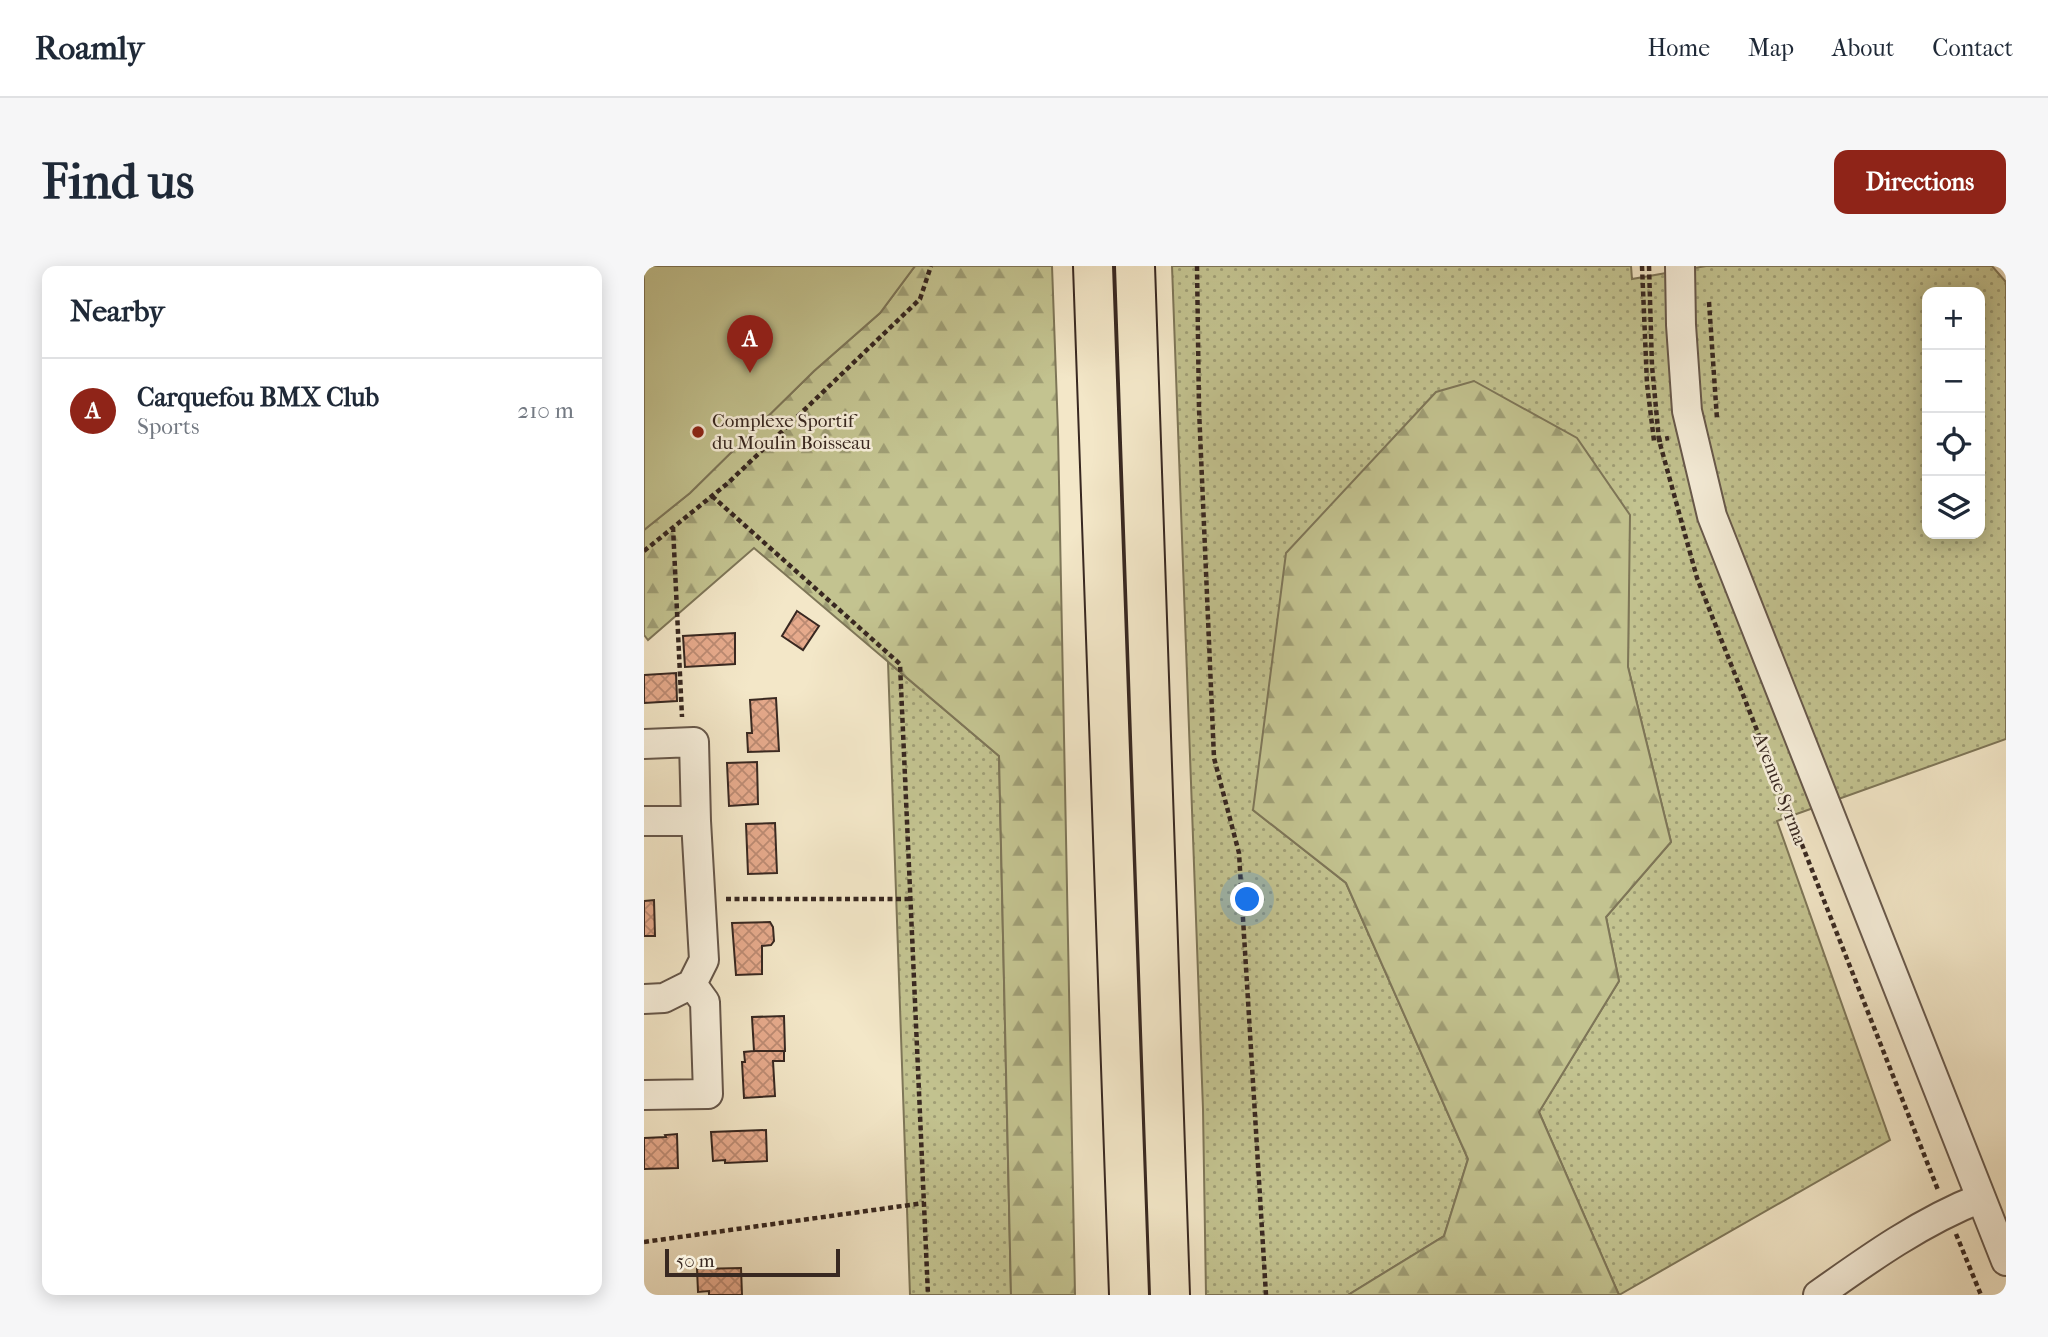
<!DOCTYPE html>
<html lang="en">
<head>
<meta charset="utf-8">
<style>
	body { margin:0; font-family:"IM FELL French Canon",serif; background:#f6f6f7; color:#1f2937 }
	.controls { position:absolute; right:21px; top:21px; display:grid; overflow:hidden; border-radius:14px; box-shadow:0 4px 18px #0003 }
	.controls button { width:63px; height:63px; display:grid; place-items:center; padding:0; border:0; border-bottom:2px solid #e0e1e3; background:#fff; color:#1f2937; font:35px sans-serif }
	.scale { position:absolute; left:21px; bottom:18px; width:175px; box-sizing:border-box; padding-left:7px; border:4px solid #382821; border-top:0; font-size:19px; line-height:24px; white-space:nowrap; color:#382821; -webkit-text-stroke:5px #f7efdb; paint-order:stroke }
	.you { position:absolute; left:604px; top:634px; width:24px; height:24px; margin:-18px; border:5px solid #fff; border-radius:50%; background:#1a73e8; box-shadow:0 0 0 10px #1a73e833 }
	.badge { display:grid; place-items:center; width:46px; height:46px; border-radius:50%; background:#8f2418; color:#fff; font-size:23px; font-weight:700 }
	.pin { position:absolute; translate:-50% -58px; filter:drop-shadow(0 2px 4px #0008) }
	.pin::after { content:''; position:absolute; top:37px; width:24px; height:21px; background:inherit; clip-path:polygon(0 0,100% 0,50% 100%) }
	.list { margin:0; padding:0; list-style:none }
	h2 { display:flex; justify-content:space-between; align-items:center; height:91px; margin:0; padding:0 28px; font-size:30px }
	h2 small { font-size:23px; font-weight:400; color:#747a83 }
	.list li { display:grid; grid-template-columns:46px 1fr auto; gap:21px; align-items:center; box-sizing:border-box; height:105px; padding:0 28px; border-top:2px solid #e0e1e3 }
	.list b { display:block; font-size:26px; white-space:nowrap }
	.list p { margin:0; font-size:23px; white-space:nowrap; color:#747a83 }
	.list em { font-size:23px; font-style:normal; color:#747a83 }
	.icon { flex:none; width:38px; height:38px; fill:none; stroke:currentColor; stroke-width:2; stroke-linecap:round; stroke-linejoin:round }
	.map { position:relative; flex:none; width:1362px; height:1029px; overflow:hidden; border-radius:14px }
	header { display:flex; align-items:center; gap:42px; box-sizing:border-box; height:98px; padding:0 35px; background:#fff; border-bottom:2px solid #e0e1e3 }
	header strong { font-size:33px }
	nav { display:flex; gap:38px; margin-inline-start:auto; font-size:24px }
	.intro { display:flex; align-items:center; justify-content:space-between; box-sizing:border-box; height:168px; padding:0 42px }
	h1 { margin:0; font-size:49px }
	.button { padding:18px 32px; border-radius:14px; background:#8f2418; color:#fff; font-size:24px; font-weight:700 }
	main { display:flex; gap:42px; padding:0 42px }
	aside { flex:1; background:#fff; border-radius:14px; box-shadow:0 4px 18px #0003 }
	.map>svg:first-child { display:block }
	.grass { fill:url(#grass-dots); stroke:#7e7658; stroke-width:2; fill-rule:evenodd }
	.forest { fill:url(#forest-firs); stroke:#7e7658; stroke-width:2 }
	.garden { fill:#c3c390; stroke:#7e7658; stroke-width:2 }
	.building { fill:url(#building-cross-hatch); stroke:#382821; stroke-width:2 }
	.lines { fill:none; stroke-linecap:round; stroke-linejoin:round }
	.minor-casing { stroke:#67584b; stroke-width:32 }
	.highway-casing { stroke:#382821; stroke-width:42 }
	.path { stroke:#382821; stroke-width:4.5; stroke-dasharray:5 3.5; stroke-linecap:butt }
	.minor { stroke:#f7efdb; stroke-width:28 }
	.highway { stroke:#f3e7c8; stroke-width:38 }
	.poi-dot { fill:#8f2418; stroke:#f7efdb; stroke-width:2.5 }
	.labels { text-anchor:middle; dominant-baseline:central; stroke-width:5; stroke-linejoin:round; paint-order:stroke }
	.poi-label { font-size:19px; fill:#382821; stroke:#f7efdb; text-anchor:start }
	.street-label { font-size:19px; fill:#382821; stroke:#f7efdb }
</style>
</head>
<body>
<header>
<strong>Roamly</strong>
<nav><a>Home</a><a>Map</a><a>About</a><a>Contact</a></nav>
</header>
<div class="intro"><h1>Find us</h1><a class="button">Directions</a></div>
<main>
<aside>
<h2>Nearby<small></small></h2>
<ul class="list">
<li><span class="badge">A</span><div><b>Carquefou BMX Club</b><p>Sports</p></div><em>210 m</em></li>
</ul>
</aside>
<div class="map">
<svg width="1362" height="1029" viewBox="0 0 1362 1029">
	<defs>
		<pattern id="grass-dots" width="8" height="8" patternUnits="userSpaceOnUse" patternTransform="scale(1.75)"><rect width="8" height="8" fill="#c3c390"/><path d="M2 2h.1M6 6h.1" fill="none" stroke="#9f9e75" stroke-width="1.8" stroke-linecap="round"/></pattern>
		<pattern id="forest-firs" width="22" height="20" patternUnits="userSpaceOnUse" patternTransform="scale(1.75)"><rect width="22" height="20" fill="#c3c390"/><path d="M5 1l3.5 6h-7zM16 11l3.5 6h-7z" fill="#9f9e75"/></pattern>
		<pattern id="building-cross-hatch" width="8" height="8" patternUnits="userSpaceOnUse" patternTransform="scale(1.75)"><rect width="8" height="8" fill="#e6aa8c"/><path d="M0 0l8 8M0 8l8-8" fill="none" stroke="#bb8a72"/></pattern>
	</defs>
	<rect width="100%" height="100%" fill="#f3e7c8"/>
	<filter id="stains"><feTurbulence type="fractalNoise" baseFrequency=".00286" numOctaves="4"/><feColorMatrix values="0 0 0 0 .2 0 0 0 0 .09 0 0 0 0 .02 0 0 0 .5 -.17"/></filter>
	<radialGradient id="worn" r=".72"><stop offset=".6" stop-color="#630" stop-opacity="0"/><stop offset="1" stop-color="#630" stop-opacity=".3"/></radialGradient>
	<!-- grass -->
	<path class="grass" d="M528,0H987L988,13L1062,0H1348L1362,16V473L1133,555L1246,874L975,1029L895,846L975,715L962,651L1027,576L984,401L985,249L609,544L702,617L824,893L800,970L704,1029H562L559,843ZM1283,26H1336V268H1283Z
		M244,396L355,490L367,1029H266Z"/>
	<!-- forest -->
	<path class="forest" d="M271,0H408L414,165L431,1029H367L355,490L110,282L4,374L0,369V264L46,227L170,105L236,47Z
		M830,115L933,172L986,249L984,401L1027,576L962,651L975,715L895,846L975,1029H704L800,970L824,893L702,617L609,544L642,287L792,126Z"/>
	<!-- garden -->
	<path class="garden" d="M0,0H271L236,47L170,105L46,227L0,264Z"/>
	<!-- building -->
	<path class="building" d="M153,345L175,360L159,384L138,370Z
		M91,367V398L41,401L39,370Z
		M32,407L33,435L0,437V409Z
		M132,432L135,485L104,486L103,467H108L106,434Z
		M113,496L114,538L85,540L83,497Z
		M131,557L133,607L104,608L102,558Z
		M10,634L11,670H0V635Z
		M126,656L129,661L130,675L127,679L118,680V708L92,709L88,657Z
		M140,750L141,785H110L108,751Z
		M110,785H140V795H129L131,830L100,832L98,796H101L100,786Z
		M122,864L123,895L81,897V894L69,895L67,866Z
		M33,868L34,902L0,903V872L22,871L21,869Z
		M97,1002L98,1029H65V1025L54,1026L53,1003Z"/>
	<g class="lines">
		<!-- minor casing -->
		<g class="minor-casing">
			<path id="minor" d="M1036,0L1037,59L1043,145L1068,250L1362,995
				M0,478L50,476L52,555L60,694L48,718
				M0,555H52
				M0,733L20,732L48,718
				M0,829L64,828L61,736L48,718
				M1174,1029C1226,992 1278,955 1337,932"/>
		</g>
		<!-- highway casing -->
		<g class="highway-casing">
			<path id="highway" d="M449,0L485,1029
				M491,0L526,1029"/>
		</g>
		<!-- path -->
		<path class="path" d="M553,0L555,143L570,492L595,587L622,1029
			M998,0L1003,118L1010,175L1025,172
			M1005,0L1008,100L1015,174L1053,312L1294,924
			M1065,36L1073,153
			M68,230L256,398L284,1029
			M29,261L38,451
			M0,285L84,217L276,33L287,0
			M82,633H268
			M1312,968L1337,1029
			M0,976L280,937"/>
		<!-- minor -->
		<use href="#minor" class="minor"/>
		<!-- highway -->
		<use href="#highway" class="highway"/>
	</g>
	<!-- markers -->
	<circle class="poi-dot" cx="54" cy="166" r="7"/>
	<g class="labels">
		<!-- poi labels -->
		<g class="poi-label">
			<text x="68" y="155">Complexe Sportif<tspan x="68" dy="22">du Moulin Boisseau</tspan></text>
		</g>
		<!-- street labels -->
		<g class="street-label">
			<text transform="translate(1136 523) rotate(69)">Avenue Syrma</text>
		</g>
	</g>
	<rect width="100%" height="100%" filter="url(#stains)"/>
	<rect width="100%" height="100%" fill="url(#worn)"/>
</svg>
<div class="controls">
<button>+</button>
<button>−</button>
<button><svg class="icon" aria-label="locate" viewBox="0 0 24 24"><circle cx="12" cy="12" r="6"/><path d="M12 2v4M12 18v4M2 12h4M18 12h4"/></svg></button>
<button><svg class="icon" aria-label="layers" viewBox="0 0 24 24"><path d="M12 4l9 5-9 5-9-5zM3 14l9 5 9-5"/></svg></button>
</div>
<div class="scale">50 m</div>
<div class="you"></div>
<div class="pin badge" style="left:106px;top:107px">A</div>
</div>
</main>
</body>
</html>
